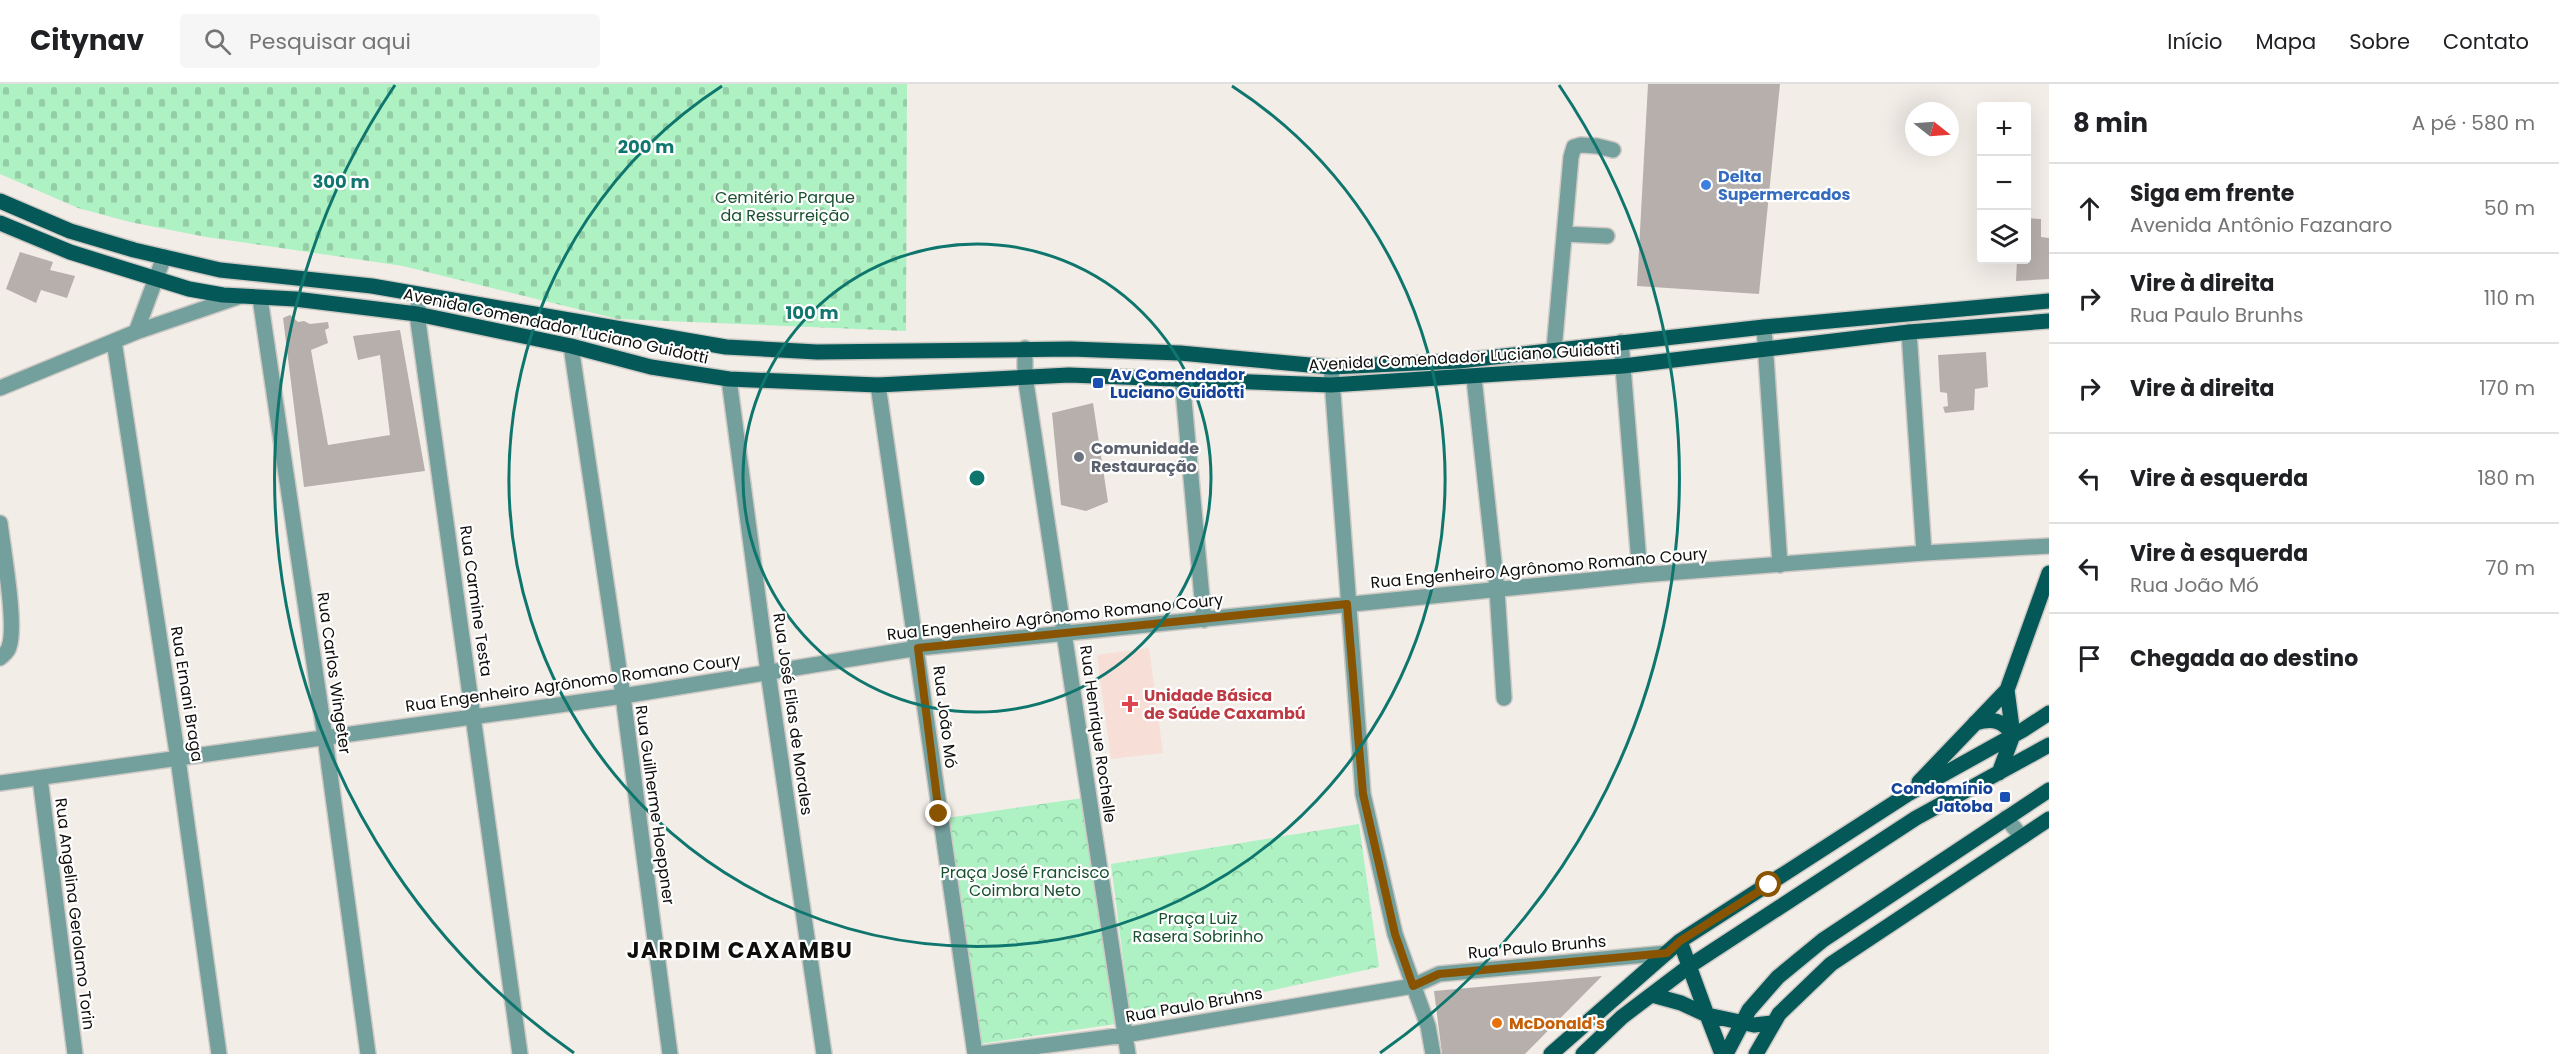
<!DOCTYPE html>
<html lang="pt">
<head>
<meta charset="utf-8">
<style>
	body { margin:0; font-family:Poppins,sans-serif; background:#f6f6f6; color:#202124 }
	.controls { position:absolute; right:18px; top:18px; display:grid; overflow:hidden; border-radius:6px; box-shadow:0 6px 24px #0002 }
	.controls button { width:54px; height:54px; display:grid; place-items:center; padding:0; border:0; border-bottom:2px solid #e0e0e0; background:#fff; color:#202124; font:30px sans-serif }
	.compass { position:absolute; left:1905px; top:18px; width:54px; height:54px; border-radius:50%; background:#fff; box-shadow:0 6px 24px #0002; rotate:107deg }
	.stop { position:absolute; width:18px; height:18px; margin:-14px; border:4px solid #895402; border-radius:50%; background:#fff }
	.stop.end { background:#895402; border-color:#fff; box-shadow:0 2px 6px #0008 }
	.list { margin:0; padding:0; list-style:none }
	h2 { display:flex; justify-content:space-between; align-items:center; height:78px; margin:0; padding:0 24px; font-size:26px }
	h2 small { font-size:20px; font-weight:400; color:#757577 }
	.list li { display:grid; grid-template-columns:39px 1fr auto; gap:18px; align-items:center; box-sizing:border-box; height:90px; padding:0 24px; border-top:2px solid #e0e0e0 }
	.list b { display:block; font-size:22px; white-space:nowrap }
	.list p { margin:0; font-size:20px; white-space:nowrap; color:#757577 }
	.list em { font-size:20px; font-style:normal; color:#757577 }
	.icon { flex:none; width:33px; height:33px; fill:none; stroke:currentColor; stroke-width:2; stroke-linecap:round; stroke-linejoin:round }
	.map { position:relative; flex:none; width:2049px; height:970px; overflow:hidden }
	header { display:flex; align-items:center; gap:36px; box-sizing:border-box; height:84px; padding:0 30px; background:#fff; border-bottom:2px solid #e0e0e0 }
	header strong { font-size:28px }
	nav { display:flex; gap:33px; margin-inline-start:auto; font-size:21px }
	.search { width:420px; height:54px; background:#f6f6f6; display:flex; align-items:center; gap:15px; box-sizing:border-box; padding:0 21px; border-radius:6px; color:#757577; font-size:22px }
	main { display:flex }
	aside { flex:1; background:#fff }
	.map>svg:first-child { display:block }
	.medical { fill:#f7ded6 }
	.cemetery { fill:url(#cemetery-stones) }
	.park { fill:url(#park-crowns) }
	.building { fill:#b7afac }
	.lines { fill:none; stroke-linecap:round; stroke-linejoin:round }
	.minor-casing { stroke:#cec9c4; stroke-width:18 }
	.major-casing { stroke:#cec9c4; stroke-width:18 }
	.minor { stroke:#739f9d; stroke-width:15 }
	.major { stroke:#045958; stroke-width:15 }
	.route { stroke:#895402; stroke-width:8 }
	.ring { fill:none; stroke:#0f766e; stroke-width:3 }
	.shop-dot { fill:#3f7fe0; stroke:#fff; stroke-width:2 }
	.transit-dot { fill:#1a4fb4; stroke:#fff; stroke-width:2 }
	.worship-dot { fill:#6b7280; stroke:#fff; stroke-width:2 }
	.health-dot { fill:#e0444e; stroke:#fff; stroke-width:2 }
	.food-dot { fill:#e8710a; stroke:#fff; stroke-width:2 }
	.labels { text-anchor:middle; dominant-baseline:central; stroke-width:4.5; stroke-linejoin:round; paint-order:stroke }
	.shop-label { font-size:16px; font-weight:bold; fill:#366cbe; stroke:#fff; text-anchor:start }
	.park-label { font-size:16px; fill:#1a5131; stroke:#fff }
	.street-label { font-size:16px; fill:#0f0e0c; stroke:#fff }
	.transit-label { font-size:16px; font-weight:bold; fill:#164399; stroke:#fff; text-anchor:start }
	.worship-label { font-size:16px; font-weight:bold; fill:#5b616d; stroke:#fff; text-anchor:start }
	.health-label { font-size:16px; font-weight:bold; fill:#be3a42; stroke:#fff; text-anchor:start }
	.food-label { font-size:16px; font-weight:bold; fill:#c56008; stroke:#fff; text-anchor:start }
	.district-label { font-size:22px; font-weight:bold; letter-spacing:1.5px; fill:#0f0e0c; stroke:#fff }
	.centre { fill:#0f766e; stroke:#fff; stroke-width:3 }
	.ring-label { font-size:18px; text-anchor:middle; font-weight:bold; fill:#0f766e; stroke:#fff; stroke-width:4.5; stroke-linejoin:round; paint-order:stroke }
</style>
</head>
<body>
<header>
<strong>Citynav</strong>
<div class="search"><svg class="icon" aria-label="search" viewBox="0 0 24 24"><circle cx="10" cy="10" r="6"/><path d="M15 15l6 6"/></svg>Pesquisar aqui</div>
<nav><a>Início</a><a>Mapa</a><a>Sobre</a><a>Contato</a></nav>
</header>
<main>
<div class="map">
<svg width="2049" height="970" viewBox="0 0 2049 970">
	<defs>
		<pattern id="cemetery-stones" width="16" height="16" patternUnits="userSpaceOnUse" patternTransform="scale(1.5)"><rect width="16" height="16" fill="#aef1c3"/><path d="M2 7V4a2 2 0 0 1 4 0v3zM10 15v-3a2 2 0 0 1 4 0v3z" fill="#94cda6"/></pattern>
		<pattern id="park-crowns" width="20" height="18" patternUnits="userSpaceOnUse" patternTransform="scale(1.5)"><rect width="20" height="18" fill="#aef1c3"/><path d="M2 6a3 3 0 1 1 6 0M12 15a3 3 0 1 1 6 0" fill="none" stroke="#94cda6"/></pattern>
	</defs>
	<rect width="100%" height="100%" fill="#f2ede7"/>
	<!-- medical -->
	<path class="medical" d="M1149,564L1163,669L1111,675L1097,571Z"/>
	<!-- cemetery -->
	<path class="cemetery" d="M0,0H907L906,247L618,235L403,182L206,153L130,138L78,124L0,90Z"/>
	<!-- park -->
	<path class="park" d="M1083,714L1116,940L979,960L947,734Z
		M1359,740L1379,883L1131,937L1111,780Z"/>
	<!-- building -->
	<path class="building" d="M1648,0H1780L1759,210L1637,202Z
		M2026,134L2041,135V153L2049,154V195L2016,197L2017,176H2026Z
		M20,168L53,178L50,186L75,192L67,214L41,206L36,219L6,205Z
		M290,231L298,238L304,237L310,240L328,238L329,244L325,246L328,259L311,266L328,361L390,351L380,271L358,276L353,252L400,246L425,387L304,403L283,234Z
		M1986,268L1988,303L1975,305L1974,326L1945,329L1943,323L1948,322L1947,309L1940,308L1938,271Z
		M1093,319L1108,418L1086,427L1061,421L1052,329Z
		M1602,892L1525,970H1442L1434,907Z"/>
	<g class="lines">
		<!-- minor casing -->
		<g class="minor-casing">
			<path id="minor" d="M1564,150L1607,152
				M420,212L417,230L520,970
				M260,214L325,653L368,970
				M1764,243L1780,481
				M136,248L164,173
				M1909,248L1924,469
				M114,257L178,675L219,970
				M1621,258L1640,491
				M571,262L623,612L670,970
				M1025,264V292L1128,970
				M1554,266L1571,73L1574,63L1581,61L1597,62L1613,66
				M1331,283L1363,710L1395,850L1428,942L1433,970
				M1182,294L1204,536
				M1474,294L1497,506L1504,614
				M729,295L768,588L824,970
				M878,301C912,524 941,747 975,970
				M0,304L136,248L238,213
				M0,439C3,465 17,542 9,563C8,568 3,571 0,574
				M40,694L75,970
				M0,699L623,612L918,564L1640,491L1924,469L2049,462
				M2006,734L2022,753
				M979,970L1125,951L1413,902L1439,890L1667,869"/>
		</g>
		<!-- major casing -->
		<g class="major-casing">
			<path id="major" d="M0,117L70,147L134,166L220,186L372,202L726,263L817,268L1071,265L1180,269L1331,283L1459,277L1764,243L2049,217
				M0,139L70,168L189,205L223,211L295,215L417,230L571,262L651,283L729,295L878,301L1069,291L1331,301L1623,282L1909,248L2049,237
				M1975,639C1993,634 2003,636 2013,651
				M1999,689L2013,651L2007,606
				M1919,698L2007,606L2049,489
				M1680,857L1707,931L1754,941L1772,939
				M1652,911L1681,919L1707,931L1722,970
				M1551,970L1680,857L1908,710L2023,646L2049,629
				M1583,970L1622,933L1688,883L1916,734L2049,661
				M1726,970L1749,926L1778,893L1823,856L2049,706
				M1756,970L1779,930L1831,880L2049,735"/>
		</g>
		<!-- minor -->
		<use href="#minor" class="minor"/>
		<!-- major -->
		<use href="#major" class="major"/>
	</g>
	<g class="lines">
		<!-- route -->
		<path class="route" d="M939,730L918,564L1347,520L1363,710L1395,850L1413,902L1439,890L1667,869L1680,857L1769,801"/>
	</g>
	<!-- distance rings -->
	<g class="ring">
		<circle cx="977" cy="394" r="234"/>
		<path d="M1232 2A468 468 0 1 1 722 2"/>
		<path d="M574 969A702 702 0 0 1 395 1M1559 1A702 702 0 0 1 1380 969"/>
	</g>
	<!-- markers -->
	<circle class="shop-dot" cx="1706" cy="101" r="6"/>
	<g class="transit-dot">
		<rect x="1092" y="293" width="12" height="12" rx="3"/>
		<rect x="1999" y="707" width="12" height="12" rx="3"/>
	</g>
	<circle class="worship-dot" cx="1079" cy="373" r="6"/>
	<path class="health-dot" d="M1127 611h6v6h6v6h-6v6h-6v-6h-6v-6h6z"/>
	<circle class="food-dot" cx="1497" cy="939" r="6"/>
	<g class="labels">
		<!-- shop labels -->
		<g class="shop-label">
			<text x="1718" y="92">Delta<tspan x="1718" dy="18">Supermercados</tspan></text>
		</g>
		<!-- park labels -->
		<g class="park-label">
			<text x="785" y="113">Cemitério Parque<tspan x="785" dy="18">da Ressurreição</tspan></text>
			<text x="1025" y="788">Praça José Francisco<tspan x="1025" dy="18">Coimbra Neto</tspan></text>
			<text x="1198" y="834">Praça Luiz<tspan x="1198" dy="18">Rasera Sobrinho</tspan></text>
		</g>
		<!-- street labels -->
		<g class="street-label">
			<text transform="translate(556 242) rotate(12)">Avenida Comendador Luciano Guidotti</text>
			<text transform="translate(1464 273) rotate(-3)">Avenida Comendador Luciano Guidotti</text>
			<text transform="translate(1539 484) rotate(-5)">Rua Engenheiro Agrônomo Romano Coury</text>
			<text transform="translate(476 517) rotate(82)">Rua Carmine Testa</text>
			<text transform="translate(1055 533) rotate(-6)">Rua Engenheiro Agrônomo Romano Coury</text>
			<text transform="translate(334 589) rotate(82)">Rua Carlos Wingeter</text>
			<text transform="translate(573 599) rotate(-8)">Rua Engenheiro Agrônomo Romano Coury</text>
			<text transform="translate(187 610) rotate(81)">Rua Ernani Braga</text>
			<text transform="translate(793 630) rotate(82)">Rua José Elias de Morales</text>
			<text transform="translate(945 633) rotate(83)">Rua João Mó</text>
			<text transform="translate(1098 650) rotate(82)">Rua Henrique Rochelle</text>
			<text transform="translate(655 721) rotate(82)">Rua Guilherme Hoeppner</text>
			<text transform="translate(75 830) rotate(83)">Rua Angelina Gerolamo Torin</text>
			<text transform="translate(1537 863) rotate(-5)">Rua Paulo Brunhs</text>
			<text transform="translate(1194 921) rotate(-10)">Rua Paulo Bruhns</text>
		</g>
		<!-- transit labels -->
		<g class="transit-label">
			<text x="1110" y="290">Av Comendador<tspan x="1110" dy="18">Luciano Guidotti</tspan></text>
			<text x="1993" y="704" text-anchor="end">Condomínio<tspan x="1993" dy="18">Jatoba</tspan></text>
		</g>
		<!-- worship labels -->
		<g class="worship-label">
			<text x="1091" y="364">Comunidade<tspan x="1091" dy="18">Restauração</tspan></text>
		</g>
		<!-- health labels -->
		<g class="health-label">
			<text x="1144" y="611">Unidade Básica<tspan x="1144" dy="18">de Saúde Caxambú</tspan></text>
		</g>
		<!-- food labels -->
		<g class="food-label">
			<text x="1509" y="939">McDonald's</text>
		</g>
		<!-- district labels -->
		<g class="district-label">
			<text x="740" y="866">JARDIM CAXAMBU</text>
		</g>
	</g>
	<circle cx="977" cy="394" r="9" class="centre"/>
	<g class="ring-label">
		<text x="646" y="69">200 m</text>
		<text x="341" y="104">300 m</text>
		<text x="812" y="235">100 m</text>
	</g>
</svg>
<div class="controls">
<button>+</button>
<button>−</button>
<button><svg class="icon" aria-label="layers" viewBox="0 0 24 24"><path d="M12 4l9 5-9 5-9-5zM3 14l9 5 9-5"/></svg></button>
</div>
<svg class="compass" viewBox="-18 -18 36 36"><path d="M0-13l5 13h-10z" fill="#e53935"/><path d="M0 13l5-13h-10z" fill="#757577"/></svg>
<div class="stop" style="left:1769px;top:801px"></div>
<div class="stop end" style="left:939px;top:730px"></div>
</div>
<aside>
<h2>8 min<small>A pé · 580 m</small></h2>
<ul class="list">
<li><svg class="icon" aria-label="ahead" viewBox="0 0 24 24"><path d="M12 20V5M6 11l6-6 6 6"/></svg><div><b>Siga em frente</b><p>Avenida Antônio Fazanaro</p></div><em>50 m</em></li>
<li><svg class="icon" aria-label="right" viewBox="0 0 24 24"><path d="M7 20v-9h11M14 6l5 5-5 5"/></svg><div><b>Vire à direita</b><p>Rua Paulo Brunhs</p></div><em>110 m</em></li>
<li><svg class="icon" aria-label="right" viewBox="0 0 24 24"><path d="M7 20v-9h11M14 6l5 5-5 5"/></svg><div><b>Vire à direita</b></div><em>170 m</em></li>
<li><svg class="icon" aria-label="left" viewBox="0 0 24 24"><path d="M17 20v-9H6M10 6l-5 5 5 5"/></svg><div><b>Vire à esquerda</b></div><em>180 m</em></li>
<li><svg class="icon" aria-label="left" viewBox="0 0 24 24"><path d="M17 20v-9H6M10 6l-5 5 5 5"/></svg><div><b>Vire à esquerda</b><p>Rua João Mó</p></div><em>70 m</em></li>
<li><svg class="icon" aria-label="arrive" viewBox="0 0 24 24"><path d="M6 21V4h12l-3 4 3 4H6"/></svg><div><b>Chegada ao destino</b></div></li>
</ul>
</aside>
</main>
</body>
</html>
